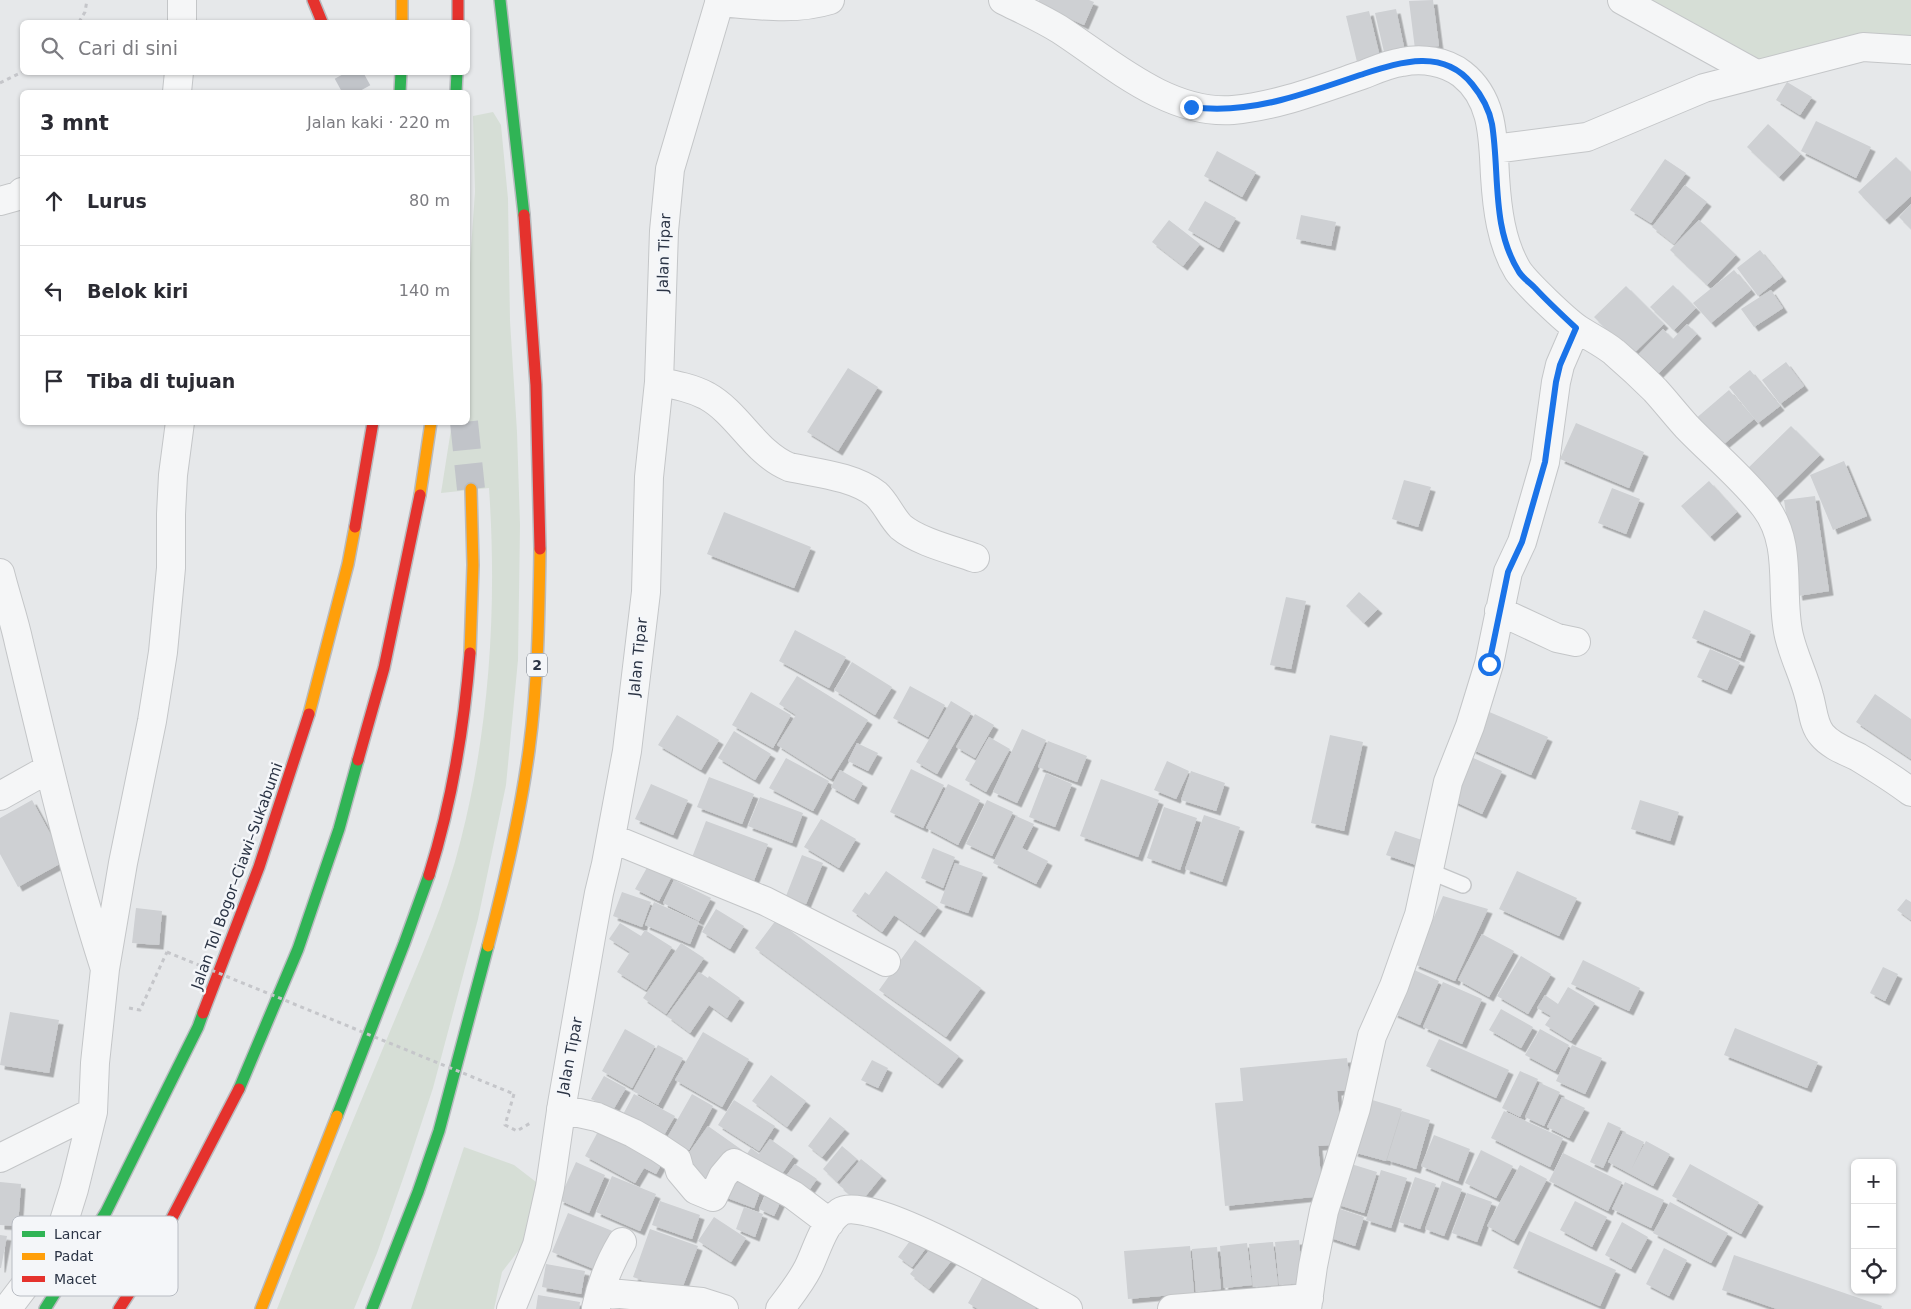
<!DOCTYPE html>
<html lang="id">
<head>
<meta charset="utf-8">
<style>
	body { margin:0; font-family:"DejaVu Sans",sans-serif; background:#f2f2f3; color:#2b2b33 }
	.controls { position:absolute; right:15px; bottom:15px; display:grid; overflow:hidden; border-radius:8px; box-shadow:0 1px 4px #0004 }
	.controls button { width:45px; height:45px; display:grid; place-items:center; padding:0; border:0; border-bottom:1px solid #e1e1e2; background:#fff; color:#2b2b33; font:25px sans-serif }
	.stop { position:absolute; width:15px; height:15px; margin:-11px; border:4px solid #1a73e8; border-radius:50%; background:#fff }
	.stop.end { background:#1a73e8; border-color:#fff; box-shadow:0 1px 5px #0008 }
	.list { margin:0; padding:0; list-style:none }
	h2 { display:flex; justify-content:space-between; align-items:center; height:65px; margin:0; padding:0 20px; font-size:21px }
	h2 small { font-size:16px; font-weight:400; color:#7c7c81 }
	.list li { display:grid; grid-template-columns:32px 1fr auto; gap:15px; align-items:center; box-sizing:border-box; height:90px; padding:0 20px; border-top:1px solid #e1e1e2 }
	.list b { display:block; font-size:19px; white-space:nowrap }
	.list em { font-size:16px; font-style:normal; color:#7c7c81 }
	.icon { flex:none; width:28px; height:28px; fill:none; stroke:currentColor; stroke-width:2; stroke-linecap:round; stroke-linejoin:round }
	.map { position:relative; flex:none; width:1911px; height:1309px; overflow:hidden }
	.search { position:absolute; background:#fff; box-shadow:0 1px 4px #0004; left:20px; top:20px; width:450px; height:55px; display:flex; align-items:center; gap:12px; box-sizing:border-box; padding:0 18px; border-radius:8px; color:#7c7c81; font-size:19px }
	.panel { position:absolute; background:#fff; box-shadow:0 1px 4px #0004; left:20px; top:90px; width:450px; height:335px; border-radius:8px }
	.map>svg:first-child { display:block }
	.green { fill:#d6ded6 }
	.building { fill:#ced0d3; filter:url(#shadow) }
	.lines { fill:none; stroke-linecap:round; stroke-linejoin:round }
	.highway-tunnel { stroke:#c1c4c9; stroke-width:28; stroke-dasharray:28 14; stroke-linecap:butt }
	.lane-casing { stroke:#c4c6c8; stroke-width:18 }
	.street-casing { stroke:#c4c6c8; stroke-width:30 }
	.fast-casing { stroke:#b8bbbf; stroke-width:14 }
	.slow-casing { stroke:#b8bbbf; stroke-width:14 }
	.jam-casing { stroke:#b8bbbf; stroke-width:14 }
	.path { stroke:#c5c6ca; stroke-width:3; stroke-dasharray:4 4; stroke-linecap:butt }
	.lane { stroke:#f5f6f7; stroke-width:15 }
	.street { stroke:#f5f6f7; stroke-width:28 }
	.fast { stroke:#30b455; stroke-width:11 }
	.slow { stroke:#ff9f0a; stroke-width:11 }
	.jam { stroke:#e5322d; stroke-width:11 }
	.path-bridge { stroke:#c5c6ca; stroke-width:3; stroke-dasharray:4 4; stroke-linecap:butt }
	.route { stroke:#1a73e8; stroke-width:6 }
	.labels { text-anchor:middle; dominant-baseline:central; stroke-width:5; stroke-linejoin:round; paint-order:stroke }
	.shield { fill:#f4f6f9; stroke:#676e7b; stroke-width:1 }
	.shield-label { font-size:14px; font-weight:bold; fill:#2b3445 }
	.street-label { font-size:15px; fill:#2b3445; stroke:#f4f6f9 }
	.key { fill:#f4f6f9; stroke:#b8bcc3; stroke-width:1 }
	.key-label { font-size:14px; fill:#2b3445 }
</style>
</head>
<body>
<div class="map">
<svg width="1911" height="1309" viewBox="0 0 1911 1309">
	<defs>
		<filter id="shadow"><feDropShadow dx="4.5" dy="4.5" stdDeviation="0" flood-color="#0004"/></filter>
	</defs>
	<rect width="100%" height="100%" fill="#e6e8ea"/>
	<!-- green -->
	<path class="green" d="M1626,0H1911V50L1756,74Z
		M493,112L501,125L508,199L510,321L517,432L520,525L518,660L506,785L478,919L433,1088L406,1170L377,1253L354,1309H277C312,1219 349,1130 386,1041C413,975 444,909 461,839C490,725 497,605 489,488L441,493L452,423L468,422V292L475,192L473,116Z
		M464,1147L514,1165L540,1185L532,1233L502,1272L494,1309H411Z"/>
	<!-- building -->
	<path class="building" d="M1039,0H1089L1094,2L1084,25L1037,4Z
		M1433,0L1439,46L1415,49L1409,1Z
		M1396,9L1404,47L1384,52L1375,13Z
		M1369,11L1380,57L1357,62L1346,16Z
		M1787,82L1812,97L1800,115L1776,100Z
		M1816,121L1871,147L1856,178L1801,151Z
		M1768,124L1801,154L1779,177L1747,147Z
		M1217,151L1256,172L1242,197L1204,176Z
		M1896,157L1911,172V196L1885,220L1858,192Z
		M1665,159L1686,173L1651,223L1630,210Z
		M1685,185L1707,202L1674,244L1652,227Z
		M1205,201L1236,218L1219,248L1188,230Z
		M1911,204V229L1899,217Z
		M1301,215L1336,222L1331,246L1296,239Z
		M1169,220L1200,244L1183,266L1152,242Z
		M1699,220L1736,255L1707,285L1670,250Z
		M1760,250L1782,277L1758,296L1737,268Z
		M1734,270L1751,290L1711,323L1693,303Z
		M1673,285L1696,308L1674,330L1650,307Z
		M1626,286L1664,324L1632,355L1594,317Z
		M1771,290L1783,308L1754,327L1741,309Z
		M1687,324L1697,334L1655,377L1635,358L1663,329L1673,339Z
		M1786,362L1804,386L1780,404L1762,380Z
		M848,368L878,387L838,451L807,432Z
		M1750,370L1780,406L1758,423L1729,387Z
		M1729,390L1754,419L1718,449L1694,420Z
		M1576,423L1644,452L1629,488L1560,459Z
		M1791,426L1820,455L1771,503L1742,474Z
		M1844,461L1867,516L1833,530L1810,475Z
		M1404,480L1431,487L1418,527L1392,519Z
		M1709,481L1737,512L1710,537L1681,506Z
		M1612,488L1640,499L1626,534L1598,523Z
		M1815,496L1829,591L1798,596L1784,500Z
		M724,512L811,547L794,588L707,554Z
		M1359,592L1378,609L1364,623L1346,606Z
		M1286,597L1306,601L1291,669L1270,665Z
		M1704,610L1751,631L1740,658L1692,638Z
		M795,630L846,657L829,688L779,661Z
		M1710,649L1740,662L1727,690L1697,677Z
		M852,662L892,687L875,715L834,690Z
		M797,676L868,720L831,779L777,745L796,715L779,704Z
		M910,686L945,705L928,737L893,718Z
		M751,692L791,715L773,748L732,725Z
		M1875,694L1911,719V759L1856,722Z
		M951,701L971,713L937,774L916,762Z
		M1487,711L1548,737L1531,775L1471,749Z
		M975,714L994,725L975,758L956,747Z
		M677,715L719,740L701,770L658,745Z
		M1022,729L1046,740L1017,803L993,792Z
		M734,731L771,754L755,780L718,758Z
		M1330,735L1363,742L1344,831L1311,823Z
		M989,737L1010,749L986,792L965,780Z
		M1048,741L1087,756L1077,782L1038,767Z
		M857,743L878,753L868,771L848,761Z
		M1469,756L1502,771L1482,814L1449,799Z
		M786,758L829,781L813,811L769,788Z
		M1167,761L1189,771L1176,799L1154,790Z
		M911,769L944,785L923,828L890,812Z
		M840,770L863,783L854,800L831,787Z
		M1191,771L1225,783L1216,811L1181,800Z
		M1046,773L1072,784L1055,827L1029,817Z
		M709,777L754,794L742,824L697,807Z
		M1101,779L1159,800L1138,857L1080,836Z
		M651,784L688,800L673,835L635,819Z
		M948,784L980,800L958,845L926,828Z
		M760,797L803,813L792,843L748,826Z
		M32,800L65,861L18,887L0,854V818Z
		M987,800L1013,812L992,856L966,844Z
		M1640,800L1679,812L1670,841L1631,829Z
		M1164,807L1197,818L1180,870L1147,858Z
		M1204,815L1240,827L1222,882L1185,869Z
		M1016,816L1034,824L1022,848L1048,861L1036,884L993,863Z
		M821,819L856,839L839,868L804,847Z
		M706,821L768,844L753,883L691,860Z
		M1395,831L1428,842L1419,866L1386,855Z
		M933,848L955,857L943,888L921,878Z
		M802,855L823,863L806,904L786,896Z
		M955,863L983,873L968,913L940,903Z
		M649,864L672,876L659,901L635,889Z
		M886,871L938,907L920,933L894,915L882,932L852,911L865,892L869,895Z
		M1517,871L1577,898L1559,936L1499,909Z
		M674,880L711,898L699,921L663,903Z
		M622,892L651,902L642,927L613,916Z
		M1443,896L1488,909L1455,981L1414,964Z
		M1906,899L1911,902V920L1897,910Z
		M654,902L699,922L690,944L645,925Z
		M136,908L162,911L159,945L132,943Z
		M716,909L744,926L730,949L702,932Z
		M776,920L959,1056L938,1084L755,948Z
		M620,923L641,936L645,930L672,947L646,990L617,972L630,952L609,939Z
		M1482,934L1514,951L1489,997L1458,980Z
		M915,940L981,988L946,1037L879,990Z
		M681,943L704,958L666,1014L643,998Z
		M1521,956L1551,974L1528,1014L1497,996Z
		M1583,960L1640,988L1629,1011L1571,984Z
		M1883,967L1898,974L1885,1001L1870,993Z
		M1412,969L1439,981L1420,1025L1393,1013Z
		M699,972L708,978L709,976L740,998L727,1018L709,1005L690,1033L667,1016Z
		M1443,982L1482,999L1462,1044L1423,1027Z
		M1568,987L1595,1003L1571,1041L1545,1025L1551,1016L1537,1008L1545,995L1558,1004Z
		M1501,1009L1533,1027L1521,1048L1489,1030Z
		M10,1012L59,1020L49,1073L0,1065Z
		M1735,1028L1818,1062L1807,1088L1724,1055Z
		M625,1029L655,1046L632,1088L602,1071Z
		M1540,1029L1569,1045L1555,1071L1525,1055Z
		M703,1032L749,1059L722,1107L675,1080Z
		M1439,1039L1509,1070L1496,1098L1426,1066Z
		M658,1045L683,1058L658,1105L633,1091Z
		M1572,1045L1602,1058L1585,1094L1556,1081Z
		M1347,1058L1351,1090L1337,1091L1342,1144L1318,1146L1323,1196L1225,1206L1215,1103L1243,1101L1240,1068Z
		M872,1060L888,1068L878,1088L861,1080Z
		M1520,1071L1538,1079L1520,1117L1502,1108Z
		M771,1075L806,1101L787,1127L752,1101Z
		M604,1076L626,1088L613,1110L591,1099Z
		M1540,1083L1560,1092L1544,1126L1525,1117Z
		M634,1094L675,1116L660,1142L620,1120Z
		M692,1094L713,1106L689,1150L667,1138Z
		M1562,1097L1585,1108L1569,1138L1547,1127Z
		M1369,1099L1402,1109L1386,1161L1353,1152Z
		M734,1100L775,1126L759,1151L718,1125Z
		M1402,1111L1430,1120L1416,1169L1387,1160Z
		M1504,1111L1563,1138L1550,1167L1491,1138Z
		M830,1117L845,1129L822,1157L808,1146Z
		M603,1122L665,1158L656,1174L644,1168L635,1183L585,1156Z
		M1608,1122L1621,1128L1603,1168L1590,1162Z
		M708,1126L742,1150L710,1186L681,1164Z
		M1623,1132L1644,1142L1632,1168L1646,1141L1670,1154L1653,1186L1608,1162Z
		M1434,1135L1470,1149L1458,1181L1421,1166Z
		M770,1139L794,1156L777,1181L742,1161L751,1148L759,1154Z
		M842,1146L857,1159L837,1182L823,1169Z
		M1481,1150L1513,1166L1496,1198L1465,1183Z
		M1563,1153L1622,1182L1608,1211L1549,1181Z
		M861,1159L882,1176L860,1203L839,1185Z
		M576,1162L605,1175L589,1213L559,1200Z
		M1348,1163L1377,1172L1364,1213L1336,1204Z
		M795,1164L817,1179L803,1199L780,1184Z
		M1690,1164L1759,1202L1741,1234L1672,1196Z
		M1520,1165L1547,1179L1514,1241L1487,1226Z
		M732,1169L764,1181L754,1208L722,1196Z
		M1381,1170L1407,1178L1391,1228L1366,1220Z
		M612,1176L656,1194L640,1231L596,1212Z
		M1415,1177L1436,1184L1420,1229L1399,1222Z
		M1442,1181L1462,1189L1444,1236L1425,1229Z
		M0,1182L21,1184L18,1226L0,1225Z
		M1625,1182L1664,1200L1651,1228L1612,1209Z
		M769,1186L785,1192L774,1216L759,1209Z
		M1467,1193L1492,1202L1477,1242L1452,1233Z
		M660,1201L700,1215L692,1239L652,1225Z
		M1575,1201L1607,1217L1592,1247L1560,1230Z
		M1670,1202L1728,1233L1711,1263L1653,1233Z
		M744,1207L763,1214L755,1237L736,1229Z
		M1337,1208L1364,1217L1355,1246L1328,1237Z
		M568,1213L615,1232L599,1271L552,1252Z
		M714,1217L746,1238L731,1262L698,1241Z
		M1622,1222L1648,1237L1631,1269L1605,1255Z
		M650,1229L698,1246L680,1294L633,1277Z
		M1529,1231L1616,1270L1600,1306L1513,1268Z
		M915,1234L929,1244L912,1267L898,1257Z
		M0,1235L7,1236L1,1268H0Z
		M1299,1240L1303,1283L1279,1285L1275,1242Z
		M1273,1242L1278,1285L1253,1287L1249,1244Z
		M935,1243L953,1259L929,1289L910,1274Z
		M1247,1243L1252,1285L1224,1288L1220,1246Z
		M1190,1246L1194,1293L1128,1299L1124,1251Z
		M1217,1247L1221,1289L1196,1292L1192,1249Z
		M1664,1248L1687,1260L1669,1296L1646,1284Z
		M1734,1255L1882,1306L1881,1309H1777L1722,1290Z
		M546,1264L585,1271L581,1294L542,1287Z
		M988,1268L1042,1297L1035,1309H978L968,1303Z
		M538,1295L580,1302L579,1309H536Z"/>
	<g class="lines">
		<!-- highway-tunnel -->
		<path class="highway-tunnel" d="M347,72L358,92
			M464,422L471,489"/>
		<!-- lane casing -->
		<g class="lane-casing">
			<path id="lane" d="M1429,871L1463,885"/>
		</g>
		<!-- street casing -->
		<g class="street-casing">
			<path id="street" d="M1003,0C1021,9 1041,18 1059,29C1110,62 1168,115 1233,110C1277,106 1321,89 1362,75C1375,70 1388,64 1402,62C1422,58 1445,61 1462,74C1494,99 1493,139 1495,176C1497,208 1501,243 1518,271C1527,284 1565,320 1578,329C1590,337 1603,343 1614,352C1628,364 1642,377 1655,390C1666,402 1676,415 1687,427C1713,454 1743,478 1765,507C1794,545 1779,594 1789,636C1794,657 1804,676 1809,696C1813,709 1813,725 1822,735C1831,746 1846,751 1858,757C1876,768 1894,779 1911,792
				M1622,0L1756,74
				M719,2C757,5 794,11 830,0
				M182,22V0
				M177,92L179,72
				M1494,149L1587,137L1704,88L1863,47L1911,50
				M0,201L18,196L22,192
				M659,382C676,385 692,388 707,396C739,414 755,453 789,467C816,473 853,476 876,494C886,503 891,517 901,527C919,542 953,550 975,558
				M0,573C6,597 14,619 19,643C45,751 70,860 104,966
				M1499,611L1557,638L1576,642
				M0,796L41,773L48,767
				M611,838L765,901L886,962
				M561,1109L597,1117L633,1133L659,1148L677,1160L680,1171L696,1190L713,1197L723,1176L734,1163L793,1195L830,1223
				M0,1158L93,1112
				M600,1292L702,1302L724,1309
				M596,1308C601,1284 610,1262 622,1242
				M7,1309L36,1271L52,1246L64,1221L74,1189L93,1112L95,1063L105,969L123,863L152,721L163,652L171,568V514L173,475L180,422
				M511,1309L537,1245L550,1187L562,1104L591,937L599,893L606,864L627,751L646,592L649,477L659,382L664,231L670,169L720,0
				M780,1309C790,1296 801,1282 808,1268C817,1250 823,1224 840,1212C869,1192 1035,1291 1068,1309
				M1172,1309L1309,1298
				M1307,1309L1313,1266L1324,1211L1356,1108L1372,1036L1394,986L1419,915L1448,782L1470,726L1489,664L1508,572L1522,542L1545,462L1556,382L1560,365L1576,328"/>
		</g>
		<!-- fast casing -->
		<g class="fast-casing">
			<path id="fast" d="M500,0L524,215
				M400,92L401,72
				M456,92L457,72
				M239,1089L298,949L339,829L358,760
				M337,1116L404,944L429,875
				M45,1309L106,1212L198,1027L203,1013
				M372,1309L418,1192L439,1131L488,946"/>
		</g>
		<!-- slow casing -->
		<g class="slow-casing">
			<path id="slow" d="M402,0V22
				M420,495L431,422
				M470,653L473,565L471,489
				M309,714L348,564L355,527
				M488,946C505,881 520,816 529,750C538,683 539,616 540,549
				M261,1309L337,1116"/>
		</g>
		<!-- jam casing -->
		<g class="jam-casing">
			<path id="jam" d="M313,0L322,22
				M458,0V22
				M524,215L536,385L540,549
				M355,527L373,422
				M358,760L384,668L420,495
				M429,875C452,802 464,728 470,653
				M203,1013L259,867L309,714
				M119,1309L147,1266L239,1089"/>
		</g>
		<!-- path -->
		<path class="path" d="M79,22L85,12L87,0
			M0,83L22,72
			M129,1008L140,1010L167,952
			M514,1094L505,1125L517,1131L532,1122"/>
		<!-- lane -->
		<use href="#lane" class="lane"/>
		<!-- street -->
		<use href="#street" class="street"/>
		<!-- fast -->
		<use href="#fast" class="fast"/>
		<!-- slow -->
		<use href="#slow" class="slow"/>
		<!-- jam -->
		<use href="#jam" class="jam"/>
		<!-- path-bridge -->
		<path class="path-bridge" d="M167,952L514,1094"/>
	</g>
	<g class="lines">
		<!-- route -->
		<path class="route" d="M1191,107C1222,111 1250,108 1281,100C1308,93 1334,84 1360,75C1398,63 1442,47 1472,84C1482,96 1489,109 1492,124C1500,174 1491,227 1519,272C1523,278 1530,283 1535,288C1548,302 1562,315 1576,328L1560,365L1556,382L1545,462L1522,542L1508,572L1489,664"/>
	</g>
	<g class="labels">
		<!-- shield labels -->
		<rect class="shield" x="527" y="653.5" width="20" height="23" rx="4"/>
		<g class="shield-label">
			<text x="537" y="665">2</text>
		</g>
		<!-- street labels -->
		<g class="street-label">
			<text transform="translate(664 253) rotate(-88)">Jalan Tipar</text>
			<text transform="translate(638 657) rotate(-84)">Jalan Tipar</text>
			<text transform="translate(237 876) rotate(-70)">Jalan Tol Bogor–Ciawi–Sukabumi</text>
			<text transform="translate(570 1056) rotate(-79)">Jalan Tipar</text>
		</g>
	</g>
	<!-- legend -->
	<rect x="12" y="1216" width="166" height="80" rx="8" class="key"/>
	<rect x="22" y="1231" width="23" height="6" fill="#30b455"/>
	<rect x="22" y="1253" width="23" height="7" fill="#ff9f0a"/>
	<rect x="22" y="1276" width="23" height="6" fill="#e5322d"/>
	<g class="key-label">
		<text x="54" y="1239">Lancar</text>
		<text x="54" y="1261">Padat</text>
		<text x="54" y="1284">Macet</text>
	</g>
</svg>
<div class="controls">
<button>+</button>
<button>−</button>
<button><svg class="icon" aria-label="locate" viewBox="0 0 24 24"><circle cx="12" cy="12" r="6"/><path d="M12 2v4M12 18v4M2 12h4M18 12h4"/></svg></button>
</div>
<div class="stop" style="left:1489px;top:664px"></div>
<div class="stop end" style="left:1191px;top:107px"></div>
<div class="search"><svg class="icon" aria-label="search" viewBox="0 0 24 24"><circle cx="10" cy="10" r="6"/><path d="M15 15l6 6"/></svg>Cari di sini</div>
<section class="panel">
<h2>3 mnt<small>Jalan kaki · 220 m</small></h2>
<ul class="list">
<li><svg class="icon" aria-label="ahead" viewBox="0 0 24 24"><path d="M12 20V5M6 11l6-6 6 6"/></svg><div><b>Lurus</b></div><em>80 m</em></li>
<li><svg class="icon" aria-label="left" viewBox="0 0 24 24"><path d="M17 20v-9H6M10 6l-5 5 5 5"/></svg><div><b>Belok kiri</b></div><em>140 m</em></li>
<li><svg class="icon" aria-label="arrive" viewBox="0 0 24 24"><path d="M6 21V4h12l-3 4 3 4H6"/></svg><div><b>Tiba di tujuan</b></div></li>
</ul>
</section>
</div>
</body>
</html>
